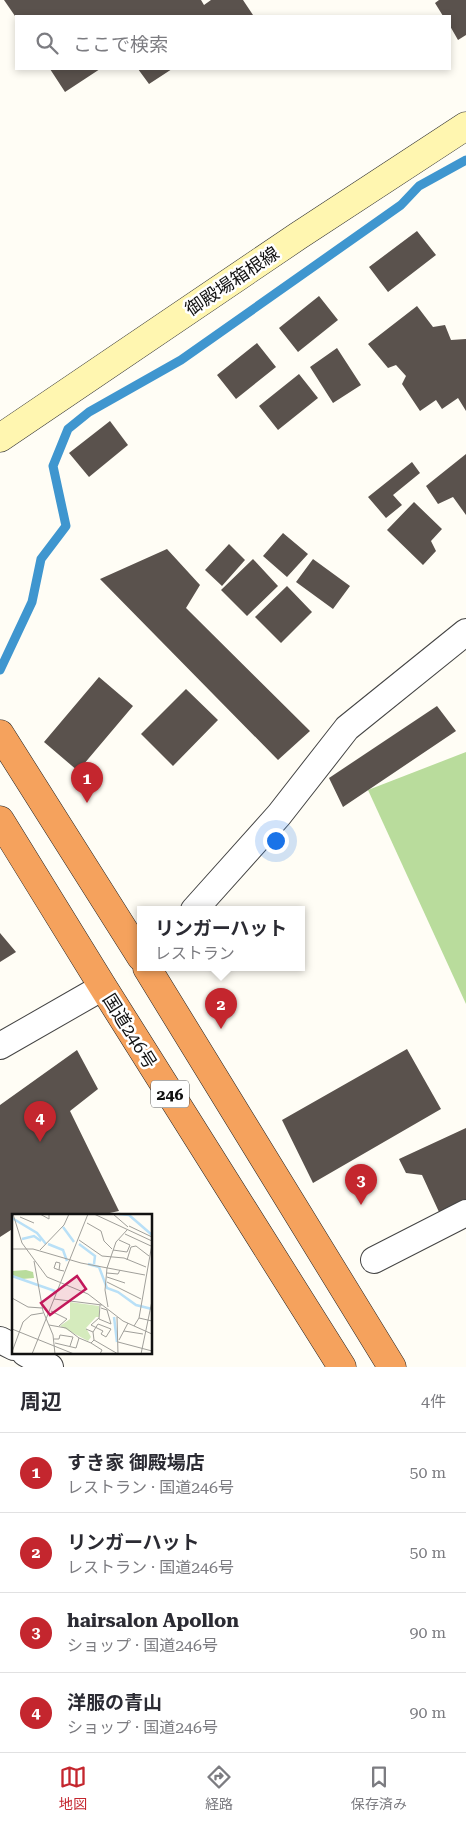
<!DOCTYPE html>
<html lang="ja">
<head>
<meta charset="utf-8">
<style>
	body { margin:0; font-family:"Roboto Serif","Noto Sans JP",serif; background:#f7f7f7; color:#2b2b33 }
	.you { position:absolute; left:275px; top:840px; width:18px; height:18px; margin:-12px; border:4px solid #fff; border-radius:50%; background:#1a73e8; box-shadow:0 0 0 8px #1a73e833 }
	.badge { display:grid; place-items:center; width:32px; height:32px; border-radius:50%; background:#c4262e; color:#fff; font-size:16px; font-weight:700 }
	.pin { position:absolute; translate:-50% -41px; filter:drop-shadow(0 1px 2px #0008) }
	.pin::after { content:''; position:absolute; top:26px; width:18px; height:15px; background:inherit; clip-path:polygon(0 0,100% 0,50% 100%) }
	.popup { position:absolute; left:137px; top:906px; width:168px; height:65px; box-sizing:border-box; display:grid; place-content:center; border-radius:0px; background:#fff; filter:drop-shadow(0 1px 4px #0005); font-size:16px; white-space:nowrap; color:#7c7c81 }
	.popup b { font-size:19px; color:#2b2b33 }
	.popup::after { content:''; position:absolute; left:50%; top:100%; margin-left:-10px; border:10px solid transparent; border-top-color:#fff }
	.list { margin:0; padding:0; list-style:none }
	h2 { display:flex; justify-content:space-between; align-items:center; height:65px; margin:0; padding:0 20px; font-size:21px }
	h2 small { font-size:16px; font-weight:400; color:#7c7c81 }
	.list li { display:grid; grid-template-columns:32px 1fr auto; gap:15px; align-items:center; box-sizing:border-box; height:80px; padding:0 20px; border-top:1px solid #e1e1e2 }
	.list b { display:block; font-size:19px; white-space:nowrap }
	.list p { margin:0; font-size:16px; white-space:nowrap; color:#7c7c81 }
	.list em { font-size:16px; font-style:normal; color:#7c7c81 }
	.icon { flex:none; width:28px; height:28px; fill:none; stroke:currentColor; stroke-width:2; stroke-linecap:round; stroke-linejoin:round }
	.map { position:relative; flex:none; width:466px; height:1367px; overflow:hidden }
	.search { position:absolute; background:#fff; box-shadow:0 2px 8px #0003; left:15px; right:15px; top:15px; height:55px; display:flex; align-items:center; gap:12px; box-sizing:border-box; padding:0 18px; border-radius:0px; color:#7c7c81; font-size:19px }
	.sheet { height:385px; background:#fff }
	nav { display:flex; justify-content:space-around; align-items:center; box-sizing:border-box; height:70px; border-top:1px solid #e1e1e2; background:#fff; font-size:14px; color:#7c7c81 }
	nav a { display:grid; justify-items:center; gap:2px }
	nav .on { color:#c4262e }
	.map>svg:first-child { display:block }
	.forest { fill:#b9dc9c }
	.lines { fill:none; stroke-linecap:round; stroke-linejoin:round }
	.stream { stroke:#3f96cf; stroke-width:9 }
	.building { fill:#5a524d }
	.street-casing { stroke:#444; stroke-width:28 }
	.secondary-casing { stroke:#333; stroke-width:29 }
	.highway-casing { stroke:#222; stroke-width:29 }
	.street { stroke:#fff; stroke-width:26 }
	.secondary { stroke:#fff6b0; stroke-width:28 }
	.highway { stroke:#f5a25d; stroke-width:28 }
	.labels { text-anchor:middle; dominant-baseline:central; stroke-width:5; stroke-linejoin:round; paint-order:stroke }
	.shield { fill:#fff; stroke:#585858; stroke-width:1 }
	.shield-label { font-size:16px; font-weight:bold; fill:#111 }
	.street-label { font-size:18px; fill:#111; stroke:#fff }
	.inset-river { fill:none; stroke:#b9e0f7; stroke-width:2.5 }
	.inset-road { fill:none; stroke:#a09f9a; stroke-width:1 }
	.view { fill:#c2185b; fill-opacity:0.15; stroke:#c2185b; stroke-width:2.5 }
	.inset-edge { fill:none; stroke:#111; stroke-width:2.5 }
</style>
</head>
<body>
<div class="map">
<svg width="466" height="1367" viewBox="0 0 466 1367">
	<rect width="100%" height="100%" fill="#fffdf5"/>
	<!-- forest -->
	<path class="forest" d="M466,752V1004L368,790Z"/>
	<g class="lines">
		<!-- stream -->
		<path class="stream" d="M0,670L32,602L41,559L66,526L53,466L68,429L89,412L181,360L401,205L419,186L466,160"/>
	</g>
	<!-- building -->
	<path class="building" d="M4,0H201L204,5L211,0H243L253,15L15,16Z
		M439,0H466V35L458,40L450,26V16H443L435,3Z
		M50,69H100L65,92Z
		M138,69H172L149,84Z
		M417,231L436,255L388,292L369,267Z
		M319,296L338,320L298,352L279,328Z
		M417,306L433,327L445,325L451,340L466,339V411L458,398L442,409L436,400L420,411L402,384L406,376L396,365L388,368L368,344Z
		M257,343L276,367L236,399L217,375Z
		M337,348L361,385L333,403L310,367Z
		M299,374L318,398L278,430L259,406Z
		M110,421L128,445L89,477L69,453Z
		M466,454V515L453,497L438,504L426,486Z
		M412,462L420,473L393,495L402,505L386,518L368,497Z
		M414,502L442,529L431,541L436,551L423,565L387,530Z
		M283,533L308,554L287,577L263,556Z
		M229,544L245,560L222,586L205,570Z
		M167,549L200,585L186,608L310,731L278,760L100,579Z
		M253,559L278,586L247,616L221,590Z
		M313,559L350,586L333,609L296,582Z
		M287,586L312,612L281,643L255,617Z
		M99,677L133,706L78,771L44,742Z
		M186,689L218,720L173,766L141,734Z
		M437,706L456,731L343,807L329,778Z
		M0,933L16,952L0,962Z
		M407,1049L441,1109L313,1183L282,1120Z
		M77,1050L98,1089L70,1111L119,1211L96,1216H14V1228L0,1237V1105Z
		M466,1128V1200L439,1212L422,1175L406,1173L399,1159Z"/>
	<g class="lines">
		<!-- street casing -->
		<g class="street-casing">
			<path id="street" d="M194,910L279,815L347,728L466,632
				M0,1046L103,987
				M374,1260L466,1213
				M0,1340L14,1347
				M25,1353L50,1367"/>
		</g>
		<!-- secondary casing -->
		<g class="secondary-casing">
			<path id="secondary" d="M0,438L298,236L466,126"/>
		</g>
		<!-- highway casing -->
		<g class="highway-casing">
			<path id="highway" d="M0,734L141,957
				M0,820L103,987L342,1367
				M147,968L392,1367"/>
		</g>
		<!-- street -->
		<use href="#street" class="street"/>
		<!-- secondary -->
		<use href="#secondary" class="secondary"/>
		<!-- highway -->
		<use href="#highway" class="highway"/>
	</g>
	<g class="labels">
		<!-- shield labels -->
		<rect class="shield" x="151" y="1080.5" width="38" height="27" rx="4"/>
		<g class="shield-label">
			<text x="170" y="1094">246</text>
		</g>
		<!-- street labels -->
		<g class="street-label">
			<text transform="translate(232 281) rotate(-34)">御殿場箱根線</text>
			<text transform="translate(130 1031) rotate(58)">国道246号</text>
		</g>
	</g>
	<!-- overview -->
	<g transform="translate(12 1214)">
		<rect width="140" height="140" fill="#fffdf5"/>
		<path d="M58,88L87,92V103H84L74,114L79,123L76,127L48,112L58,105Z" fill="#d5ebbd"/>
		<path d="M14,56L21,58L22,64L10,65L0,61V57Z" fill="#b9dc9c"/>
		<path class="inset-river" d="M107,0L117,1L140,21M0,4L25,19L34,30M51,13L62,28M10,25L22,22L29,27M36,30L51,36L55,47M67,30L83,42L82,50M76,50L87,53L95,74L106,78L124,91L140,95M0,62L43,77M102,103L105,128"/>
		<path class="inset-road" d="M1,0L10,29L35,63L76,80L111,107L140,120M28,0L37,5V0M82,0L140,27M101,0L116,13M8,3L22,9M75,9L89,17L92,27L100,35M117,12L140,23M113,20L139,32M67,26L90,42L112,44L134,53M0,35H21L69,49L133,61M28,36L52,11L57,0M101,36L115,38L118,31L107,26M115,46L119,33L124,32L137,42M22,47L31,97L41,121L43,140M47,56L48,49L44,48L42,54L47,56L52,57M95,59L106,60L108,56M95,63L113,69M95,68L129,85M0,84L16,93L30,94M42,85L90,91M88,91L87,105L99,110L95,96L89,94M96,93L93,76L95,54L104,28L115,16M39,97L55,105L47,112M105,103L106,140M87,104L79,111L91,117M127,104L140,107V119M37,111L54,114L67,124L79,129L82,126L106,140M122,112L127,104L140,30M0,115L62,140M74,115L81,118L82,126M112,117L131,120M81,118L86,110L99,115L94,123L89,120L91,117M42,125H47L48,121L61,123L58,132M107,126L116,109M106,128L140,137M43,129L64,134L67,124M79,129L90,136L88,140M0,138L11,108L19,101L31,99M20,140L76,0M129,140L140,87"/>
		<path class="view" d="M65,62L74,75L38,101L29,89Z"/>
		<rect width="140" height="140" class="inset-edge"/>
	</g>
</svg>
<div class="you"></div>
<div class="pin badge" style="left:87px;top:803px">1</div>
<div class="pin badge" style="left:221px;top:1029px">2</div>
<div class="popup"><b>リンガーハット</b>レストラン</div>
<div class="pin badge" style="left:361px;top:1205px">3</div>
<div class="pin badge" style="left:40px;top:1142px">4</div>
<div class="search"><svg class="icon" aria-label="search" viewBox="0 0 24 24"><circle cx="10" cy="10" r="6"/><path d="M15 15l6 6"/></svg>ここで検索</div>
</div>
<section class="sheet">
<h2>周辺<small>4件</small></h2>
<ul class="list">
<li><span class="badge">1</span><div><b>すき家 御殿場店</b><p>レストラン · 国道246号</p></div><em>50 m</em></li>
<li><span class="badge">2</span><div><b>リンガーハット</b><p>レストラン · 国道246号</p></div><em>50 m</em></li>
<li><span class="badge">3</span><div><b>hairsalon Apollon</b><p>ショップ · 国道246号</p></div><em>90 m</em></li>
<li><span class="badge">4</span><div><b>洋服の青山</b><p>ショップ · 国道246号</p></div><em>90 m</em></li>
</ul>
</section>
<nav>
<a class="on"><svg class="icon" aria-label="map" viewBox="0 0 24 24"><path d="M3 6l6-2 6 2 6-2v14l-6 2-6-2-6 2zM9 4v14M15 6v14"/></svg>地図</a>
<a><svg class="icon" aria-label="directions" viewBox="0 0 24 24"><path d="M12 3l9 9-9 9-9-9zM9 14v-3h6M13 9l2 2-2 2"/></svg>経路</a>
<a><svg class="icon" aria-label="saved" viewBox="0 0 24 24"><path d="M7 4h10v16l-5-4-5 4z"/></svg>保存済み</a>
</nav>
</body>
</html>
